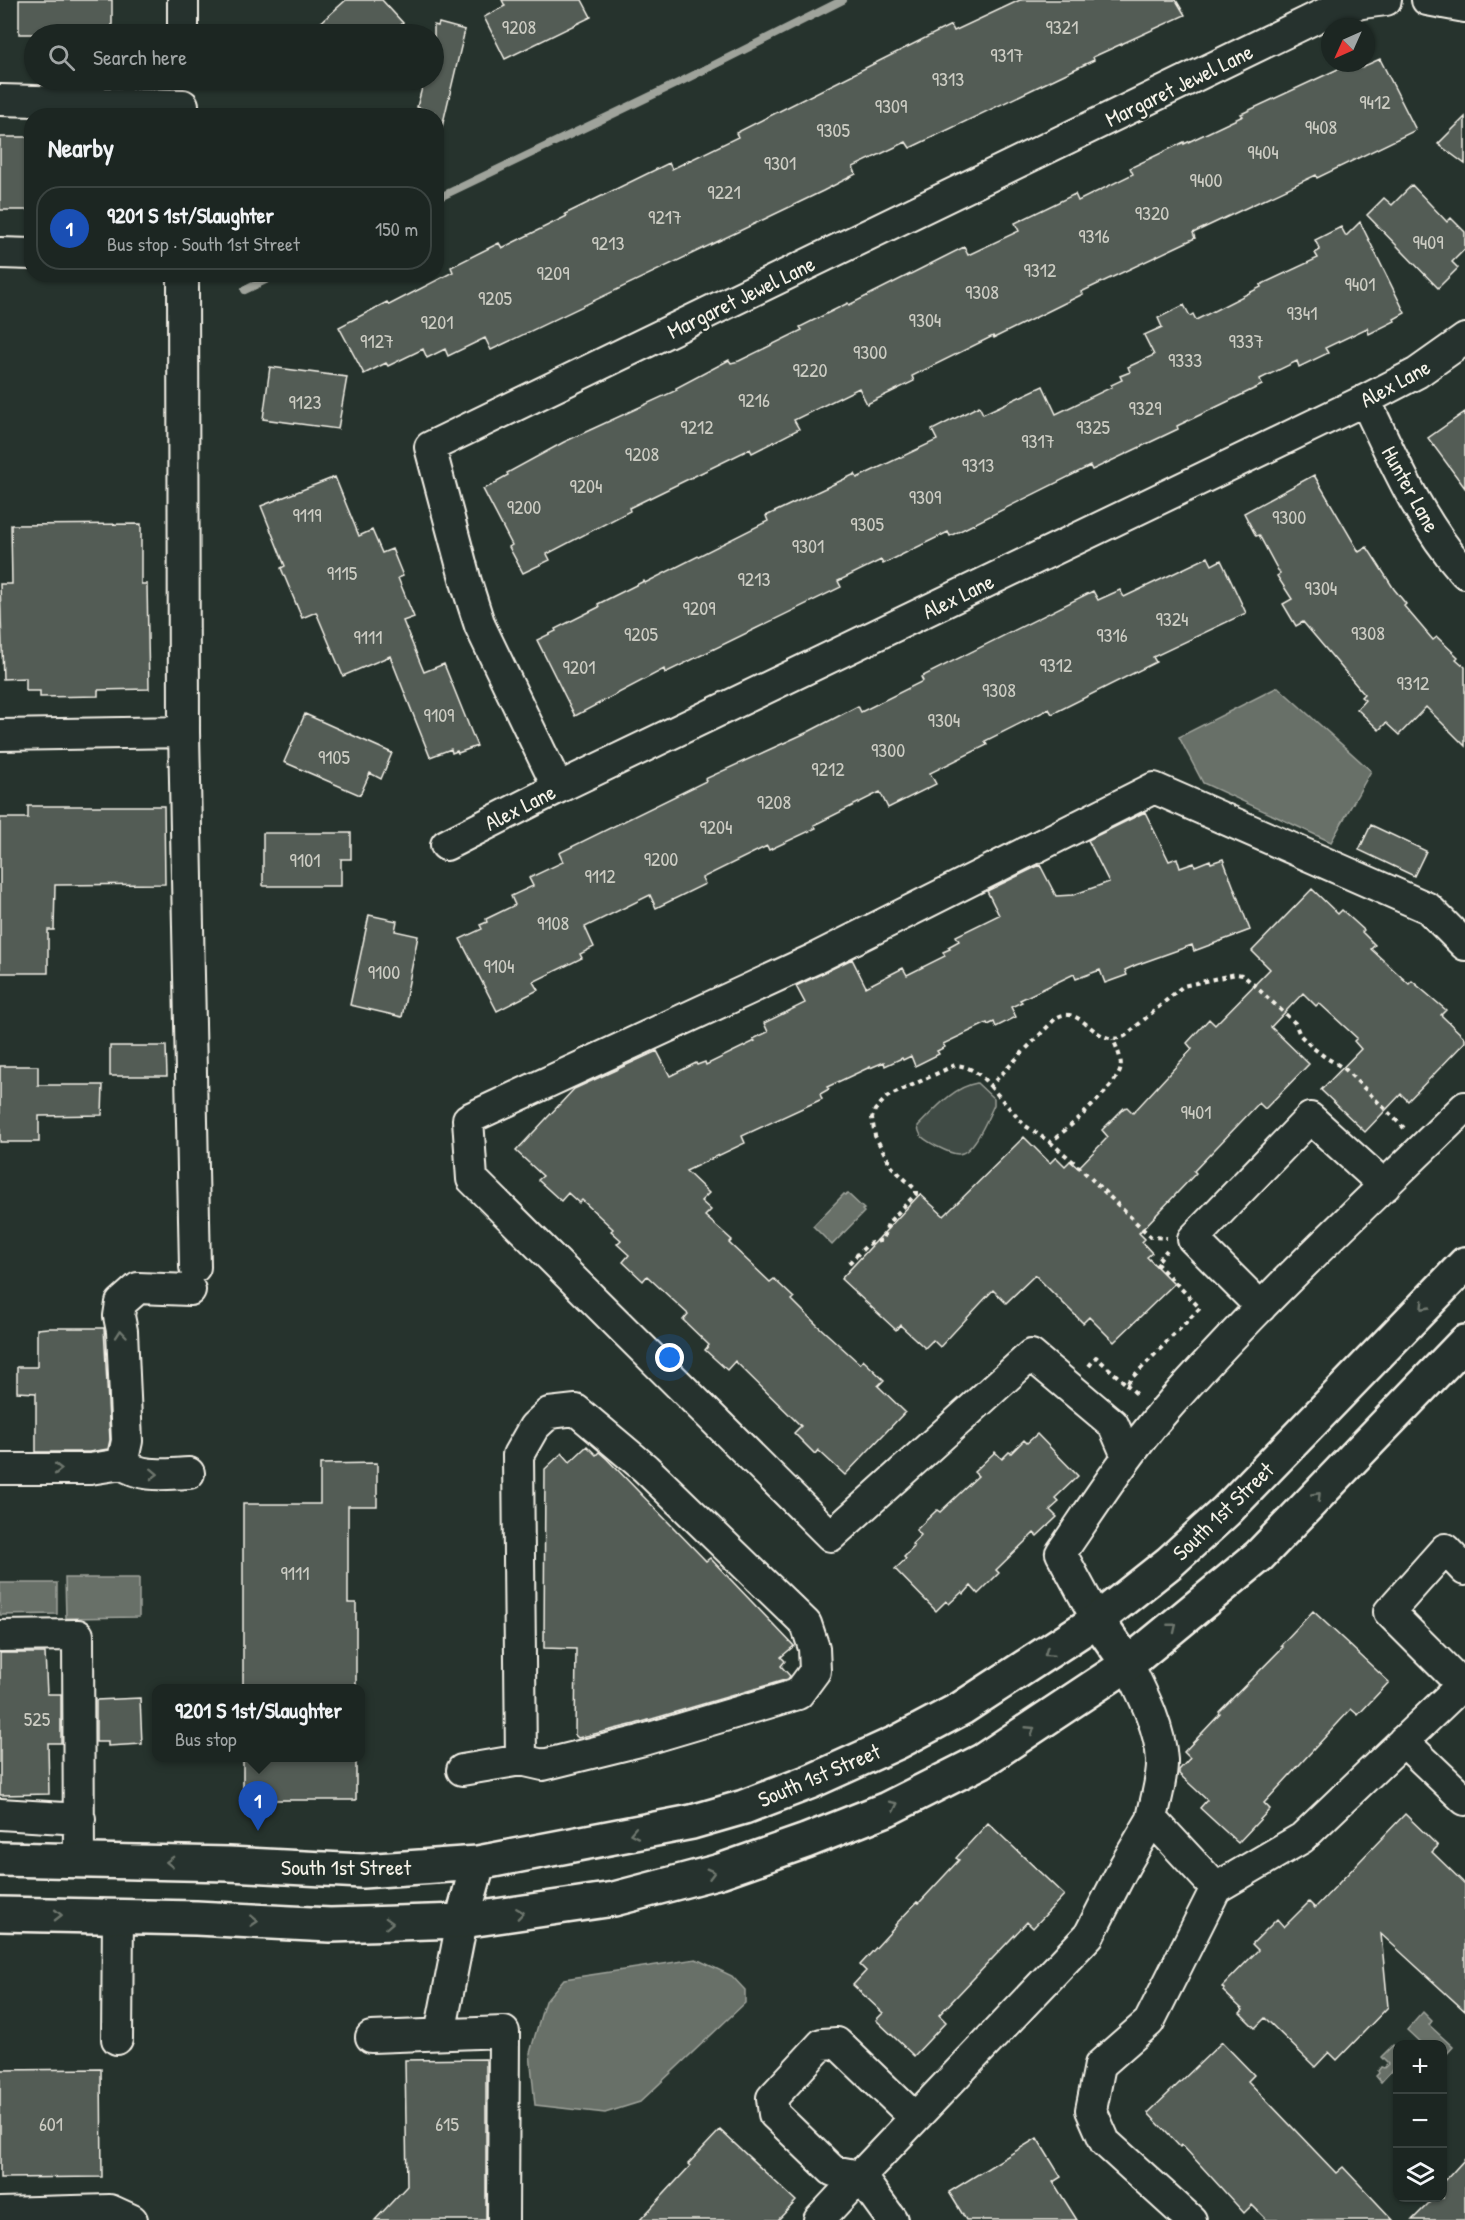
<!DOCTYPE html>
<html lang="en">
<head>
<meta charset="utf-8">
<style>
	body { margin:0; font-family:"Patrick Hand",sans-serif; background:#252e2a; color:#f1f3f6 }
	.controls { position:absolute; right:18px; bottom:18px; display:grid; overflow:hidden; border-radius:12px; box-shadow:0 2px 4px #0004 }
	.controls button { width:54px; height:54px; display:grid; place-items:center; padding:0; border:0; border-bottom:2px solid #3a4340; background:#1c2622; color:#f1f3f6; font:30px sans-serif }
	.compass { position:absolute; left:1321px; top:18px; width:54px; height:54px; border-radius:50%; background:#1c2622; box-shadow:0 2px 4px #0004; rotate:225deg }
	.you { position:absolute; left:670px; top:1358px; width:21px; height:21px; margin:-15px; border:4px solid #fff; border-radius:50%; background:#1a73e8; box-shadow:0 0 0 9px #1a73e833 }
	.badge { display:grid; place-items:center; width:39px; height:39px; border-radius:50%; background:#ff9aa2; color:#fff; font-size:20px; font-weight:700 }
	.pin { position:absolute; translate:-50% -50px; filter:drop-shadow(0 2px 3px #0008) }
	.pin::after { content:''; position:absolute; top:32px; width:21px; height:18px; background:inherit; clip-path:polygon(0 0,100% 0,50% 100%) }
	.popup { position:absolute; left:152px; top:1684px; width:213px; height:78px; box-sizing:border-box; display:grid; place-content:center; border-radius:12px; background:#1c2622; filter:drop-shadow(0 2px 4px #0005); font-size:20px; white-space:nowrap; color:#a0a5a5 }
	.popup b { font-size:22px; color:#f1f3f6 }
	.popup::after { content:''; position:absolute; left:50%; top:100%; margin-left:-12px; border:12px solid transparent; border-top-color:#1c2622 }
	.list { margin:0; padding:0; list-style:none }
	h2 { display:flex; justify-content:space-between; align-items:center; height:78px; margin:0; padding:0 24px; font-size:26px }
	h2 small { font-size:20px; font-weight:400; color:#a0a5a5 }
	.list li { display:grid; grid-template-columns:39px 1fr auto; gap:18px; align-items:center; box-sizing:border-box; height:84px; margin:0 12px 12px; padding:0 12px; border:2px solid #3a4340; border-radius:24px }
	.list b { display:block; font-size:22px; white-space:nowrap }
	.list p { margin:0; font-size:20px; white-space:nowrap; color:#a0a5a5 }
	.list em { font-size:20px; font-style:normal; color:#a0a5a5 }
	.icon { flex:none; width:33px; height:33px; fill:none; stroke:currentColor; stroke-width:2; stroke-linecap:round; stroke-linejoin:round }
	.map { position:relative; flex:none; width:1465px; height:2220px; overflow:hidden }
	.search { position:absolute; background:#1c2622; box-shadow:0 2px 4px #0004; left:24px; top:24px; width:420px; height:66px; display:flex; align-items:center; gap:15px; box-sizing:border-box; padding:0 21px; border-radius:33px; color:#a0a5a5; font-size:22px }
	.panel { position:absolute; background:#1c2622; box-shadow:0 2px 4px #0004; left:24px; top:108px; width:420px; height:174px; border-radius:24px }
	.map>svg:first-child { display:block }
	.green { fill:#414b45; stroke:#9a9e96; stroke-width:1.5 }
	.water { fill:#676f68; stroke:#9fa39b; stroke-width:1.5 }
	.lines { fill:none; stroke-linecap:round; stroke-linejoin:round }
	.stream { stroke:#9fa39b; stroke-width:8 }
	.building { fill:#525c55; stroke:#f4f1e8; stroke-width:1.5 }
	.minor-casing { stroke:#f4f1e8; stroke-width:34 }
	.major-casing { stroke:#f4f1e8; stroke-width:38 }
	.path { stroke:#f4f1e8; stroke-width:4; stroke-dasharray:4.5 4.5; stroke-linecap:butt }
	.minor { stroke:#26332d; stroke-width:30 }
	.major { stroke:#26332d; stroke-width:33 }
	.oneway { stroke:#6e766e }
	.labels { text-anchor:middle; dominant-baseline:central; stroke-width:4.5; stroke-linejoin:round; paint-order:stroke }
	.number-label { font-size:20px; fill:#ccccc3 }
	.street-label { font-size:22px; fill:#f4f1e8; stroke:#26332d }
</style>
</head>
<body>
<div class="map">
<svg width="1465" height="2220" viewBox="0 0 1465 2220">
	<rect width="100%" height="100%" fill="#26332d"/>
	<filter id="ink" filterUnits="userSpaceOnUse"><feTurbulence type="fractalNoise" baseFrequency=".0167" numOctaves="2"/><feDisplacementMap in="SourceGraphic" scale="12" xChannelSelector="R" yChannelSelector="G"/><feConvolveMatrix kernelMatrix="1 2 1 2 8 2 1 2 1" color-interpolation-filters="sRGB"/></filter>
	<g filter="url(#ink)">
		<!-- green -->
		<path class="green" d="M977,1083L994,1099V1105C988,1117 974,1154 958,1154C951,1154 942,1149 936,1146C926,1140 919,1138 918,1126C935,1109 953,1087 977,1083Z"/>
		<!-- water -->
		<path class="water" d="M1278,687L1371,771L1331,842L1203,783L1179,737Z
			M844,1194L846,1195L848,1194L864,1209L862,1210L864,1212L832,1245L813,1226Z
			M65,1578H139V1617L66,1618Z
			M0,1583H57V1614L0,1615Z
			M696,1959L732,1976L745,1990V2003L640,2102L605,2113L535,2105L530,2053L545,2001L564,1979Z
			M1423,2012L1432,2021L1429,2025L1453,2047L1443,2058L1442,2044H1422L1407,2030Z
			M1393,2045L1397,2050V2074L1392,2070L1381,2082L1376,2076L1379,2073L1378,2071L1381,2067L1384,2068L1388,2064L1381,2057Z"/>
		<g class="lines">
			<!-- stream -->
			<path class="stream" d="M436,199L682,81L843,0
				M245,290L278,274"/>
		</g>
		<!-- building -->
		<path class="building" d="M19,0H112V34H19Z
			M346,0H382L403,23L390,34H308Z
			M502,0H582L591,17L505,59L484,17L505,6Z
			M1020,0H1176L1185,15L1093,57L1094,60L910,148L906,142L853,167L856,174L823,191L491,350L485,338L448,356L445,349L427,358L423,349L388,366L386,363L364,374L339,327L387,302L389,305L453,272L451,267L499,243L502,248L567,216L565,214L669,163L672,169L738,137L736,133L951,25L954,31Z
			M439,23L465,30L442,127L436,126V116H434V112L417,107L424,80H434V25L438,26Z
			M1380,59L1416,130L1317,178L1316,175L1193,233L1195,238L1081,292L1083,294L994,338L993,336L912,376L914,381L867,404L859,388L794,420L799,429L752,453L750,449L629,508L630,511L547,554L550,560L523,573L509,547L512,545L483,489L497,483V481L508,475L507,473L564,442L677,390L676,388L729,360L731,363L739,361L802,330L800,327L848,303L849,305L964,247L968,255L1019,231L1015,223L1075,194L1078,201L1133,174L1130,168L1184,142V144L1243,116L1241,114L1351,63L1353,67L1359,64L1360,68Z
			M1465,117V164L1438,144Z
			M0,137H32V210H0Z
			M1412,185L1447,222L1451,218L1465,232V249L1452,262L1458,268L1438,288L1367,215L1384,198L1392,205Z
			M1360,222L1405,313L1394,319L1395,321L1369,334L1367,328L1325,348L1328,353L1299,367L1297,361L1260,379L1262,385L1177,426L1178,429L1092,470L1090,466L950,536L948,532L883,564L881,560L838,581L841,587L665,673L664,669L575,716L537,640L556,631L555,629L599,607L598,604L644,581L645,583L768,521L766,516L855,474L857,478L937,440L932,430L979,406L983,414L1043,386L1056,414L1112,387L1111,385L1122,380L1120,376L1130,372L1128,367L1154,355L1144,335L1162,327L1158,318L1184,305L1190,316L1193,314L1196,320L1261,287L1260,285L1318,258L1315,253L1320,250L1315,240L1341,227L1346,236Z
			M270,367L347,377L338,429L263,419Z
			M1465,412V488L1428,438Z
			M1314,475L1359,552L1367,547L1394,589L1406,604L1404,606L1433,640L1437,637L1458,657L1456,659L1465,667V746L1426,707L1399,735L1386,723L1379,730L1357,709L1365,700L1361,697L1364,694L1303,622L1296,626L1283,604L1292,599L1277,576L1280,574L1259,535L1256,536L1244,513Z
			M335,477L359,536L372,530L382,553L392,549L403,576L398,578L414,617L403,621L424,672L444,664L477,746L458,753L457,751L452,753L451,749L430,757L390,656L343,676L316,612L302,618L281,568L285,566L261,506Z
			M141,524V584H147L149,689L98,690V696L40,697V691H26V678L3,679L0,584H12L11,525Z
			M1208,557L1212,565L1221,560L1246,613L1153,657L1156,662L1052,714L1049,709L985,741L987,745L930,773L936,784L888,808L880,792L814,825L816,828L769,850L767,846L702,878L705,884L656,908L650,895L585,927L594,947L580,954L582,958L533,982L538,990L497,1011L460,939L482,929L480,925L487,922L486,919L515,905L511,896L533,886L529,878L563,862L559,853L706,781L705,779L808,732L858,706L861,712L923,681L921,677L1093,591L1098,600L1120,590L1124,597Z
			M305,714L392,753L381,779L370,773L360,795L284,762Z
			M28,806H164L165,884L55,885L54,930H48V973H0V818H28Z
			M1145,812L1169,861L1177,858L1180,868L1194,863L1195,866L1210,860L1211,863L1223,859L1250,930L1194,951L1192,945L1136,965L1125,970L1127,975L1105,983L1100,970L1076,979L1074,974L1020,1000L1022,1002L1011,1007L1016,1017L996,1027L994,1022L988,1025L987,1023L943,1044L945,1047L937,1051L939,1054L915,1066L911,1056L903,1060L902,1058L885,1066L884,1062L870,1068V1067L827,1087L829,1089L820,1094L822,1099L742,1136L745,1143L686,1171L709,1193L701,1201L711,1210L705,1216L732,1240L729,1243L770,1282L774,1279L794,1298L792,1300L817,1325L860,1364L863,1360L884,1380L878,1386L905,1412L845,1475L818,1450L815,1454L794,1433L801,1426L735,1361L727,1370L705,1350L709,1345L683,1320L688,1314L647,1276L643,1281L623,1262L629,1255L617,1244L621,1240L611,1231L613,1229L582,1200L579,1203L568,1193L561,1201L538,1180L543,1176L516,1151L574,1089L657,1051L670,1076L696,1063L697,1065L705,1062L706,1065L755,1041L753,1039L768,1032L764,1023L805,1003L796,986L852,959L866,987L903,968L907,975L945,956L943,952L950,949L948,947L959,941L956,936L999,915L987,891L1040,865L1056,896L1073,895L1109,882L1088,840Z
			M1371,825L1426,851L1414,876L1359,850Z
			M263,833H351V859H341V886H263Z
			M1312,889L1338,914L1342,910L1364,930L1362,932L1375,945L1371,949L1409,984L1412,981L1446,1010L1441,1015L1465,1038V1042L1408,1101L1401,1094L1365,1132L1321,1090L1361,1049L1354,1041L1357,1038L1319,1003L1316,1006L1303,993L1271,1027L1309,1064L1265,1109L1259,1103L1194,1171L1196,1173L1139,1233L1145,1239L1142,1242L1152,1253L1147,1257L1174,1284L1114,1342L1089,1317L1083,1323L1035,1275L1006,1303L993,1290L940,1347L933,1340L925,1348L900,1325L896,1330L841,1279L920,1194L944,1216L1024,1137L1050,1163L1056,1157L1065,1166L1070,1161L1078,1168L1108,1137L1102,1130L1124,1108L1127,1107L1133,1113L1192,1049L1187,1043L1209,1019L1215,1025L1270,969L1252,951Z
			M369,915L397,921L395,931L418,936L402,1017L350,1005Z
			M110,1046H166L167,1076H110Z
			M0,1066H38V1085H103L102,1115L39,1116V1142H0Z
			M48,1328H104L110,1440L108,1449L89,1452H36V1393L17,1392V1367H37V1329Z
			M1037,1434L1078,1476L1055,1498L1059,1502L1050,1510L1057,1517L1037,1536L1034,1533L996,1570L999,1573L978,1594L971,1586L964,1594L962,1592L949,1604L946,1601L936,1611L895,1569L906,1559L904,1557L914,1547L912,1544L921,1535L916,1530L937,1510L940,1512L978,1476L974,1472L995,1452L1002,1459L1009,1452L1011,1453L1024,1440L1027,1443Z
			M587,1446L596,1455L599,1452L607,1459L706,1561L710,1558L794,1646L781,1657L785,1661L781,1666L790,1676L788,1679L635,1724L578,1738L575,1735L576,1649L544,1648L545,1469L562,1453L570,1462Z
			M377,1463V1506H348V1603H356V1689H243V1504H320V1464Z
			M1313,1611L1389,1682L1358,1715L1351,1709L1264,1803L1270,1809L1238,1843L1200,1808L1207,1800L1179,1774V1770L1190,1758L1184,1752L1220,1714L1219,1712L1283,1647L1281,1645Z
			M0,1653H45L47,1694H61V1743H48L49,1794L0,1795Z
			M140,1698L142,1744L108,1746V1742H96V1700Z
			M243,1758H356V1800H243Z
			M1405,1814L1438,1846L1432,1852L1465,1884V2011L1381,1934L1388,2007L1337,2060L1329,2052L1315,2067L1265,2018L1255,2028L1240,2013L1243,2010L1223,1991L1224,1989L1222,1987L1258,1950L1252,1944L1277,1919L1284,1927L1309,1902L1315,1908Z
			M988,1823L1064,1895L1033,1928L1027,1922L939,2015L946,2022L914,2056L876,2020L883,2013L853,1985L866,1971L860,1965L896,1926L895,1925L917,1902L919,1903L959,1860L956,1858Z
			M1222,2042L1254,2075L1248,2081L1336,2173L1343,2167L1393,2220H1267L1252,2205L1244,2213L1182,2145L1180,2147L1148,2113Z
			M486,2059V2220H375L407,2186L405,2060Z
			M101,2069L102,2177L0,2178V2070Z
			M720,2130L796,2201L778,2220H640L690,2166L688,2164Z
			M1037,2138L1061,2177L1053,2182L1077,2220H966L949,2192Z
			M1465,2159V2220H1412L1434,2198H1443V2183Z"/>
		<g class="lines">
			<!-- minor casing -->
			<g class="minor-casing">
				<path id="minor" d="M183,0V34
					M1427,0L1465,7
					M0,100L183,105
					M0,253L32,254
					M183,274L184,732L195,1267
					M1365,400C1394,461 1420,522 1465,573
					M0,735L184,732
					M558,788L480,626L466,582L430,447L1330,11L1362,3L1386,0
					M446,845L558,788L1365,400L1417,373L1465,339
					M1261,1307L1193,1239L1310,1118L1385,1186
					M1127,1456L1113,1424L1031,1355L831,1536L472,1179L468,1119L814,959L1154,788L1428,908L1465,945
					M122,1464C144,1478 163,1474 189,1473
					M0,1469H90L122,1464L127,1441L122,1331L119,1316L121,1303L138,1288L190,1290
					M1465,1570L1445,1549L1389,1612L1462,1685L1465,1681
					M1097,1620L1061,1553C1094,1505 1126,1455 1165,1410C1258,1303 1364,1206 1465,1107
					M0,1636L78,1635L79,1860
					M1128,1664C1142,1693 1160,1727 1162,1760C1163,1777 1155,1802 1152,1819L1216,1888
					M1403,1741L1465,1800
					M462,1770L521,1760L543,1765L640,1741L798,1694L815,1671L814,1648L806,1624L645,1468L576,1410L549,1413L534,1427L518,1455L521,1760
					M0,1814L80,1819
					M440,2034L462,1921
					M371,2037L504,2032L503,2220
					M117,2039L118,1916
					M860,2176L833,2171L774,2114L772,2098L822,2044L837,2043L915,2118
					M0,2213L110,2210L132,2220
					M819,2220L860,2176
					M892,2220L860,2176L1089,1935L1125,1865L1152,1819
					M1191,2220L1105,2142L1091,2110L1100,2065L1149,2022L1216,1888L1302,1838L1462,1685"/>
			</g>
			<!-- major casing -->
			<g class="major-casing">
				<path id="major" d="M1097,1620L1128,1664
					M0,1859L229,1864L362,1871L478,1863L692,1822L744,1807L812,1781L898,1742L962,1708L1097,1620L1169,1563L1226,1511L1465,1264
					M0,1914L196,1918L330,1925L462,1921L614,1899L720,1871L806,1841L887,1809L982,1761L1128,1664L1259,1556L1465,1342
					M462,1921L478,1863"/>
			</g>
			<!-- path -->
			<path class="path" d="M990,1086L1024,1125L1050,1142C1065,1132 1114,1088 1120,1071C1123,1060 1117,1049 1113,1039
				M1050,1142L1076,1164L1151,1237L1167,1238
				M849,1263L868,1244L883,1240L888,1223L916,1194V1190L892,1167L875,1136L872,1118L875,1110L887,1097L955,1065C970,1066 980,1074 990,1086L1056,1018C1081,1002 1096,1050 1125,1036L1183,986L1236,974L1243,975L1295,1023L1300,1035L1312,1047L1325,1057L1345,1069L1404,1128
				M1089,1366L1096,1357L1126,1384L1200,1308L1156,1263L1167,1250
				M1126,1384L1139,1396"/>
			<!-- minor -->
			<use href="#minor" class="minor"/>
			<!-- major -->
			<use href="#major" class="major"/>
		</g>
		<!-- one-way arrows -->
		<defs><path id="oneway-chevron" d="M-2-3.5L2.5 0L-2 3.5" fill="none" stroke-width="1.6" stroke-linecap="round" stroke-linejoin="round" transform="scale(1.5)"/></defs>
		<g class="oneway">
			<use href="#oneway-chevron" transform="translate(1424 1306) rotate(134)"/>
			<use href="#oneway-chevron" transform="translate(121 1334) rotate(-95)"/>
			<use href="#oneway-chevron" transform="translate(58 1469)"/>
			<use href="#oneway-chevron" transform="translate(154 1474) rotate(2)"/>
			<use href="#oneway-chevron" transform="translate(1317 1496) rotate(-46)"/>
			<use href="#oneway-chevron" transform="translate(1173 1627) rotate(-39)"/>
			<use href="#oneway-chevron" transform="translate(1048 1653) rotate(146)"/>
			<use href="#oneway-chevron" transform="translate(1031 1730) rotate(-33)"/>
			<use href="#oneway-chevron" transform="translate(894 1805) rotate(-26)"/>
			<use href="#oneway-chevron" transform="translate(634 1833) rotate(169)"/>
			<use href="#oneway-chevron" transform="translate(170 1862) rotate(-178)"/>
			<use href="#oneway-chevron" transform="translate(711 1873) rotate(-15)"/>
			<use href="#oneway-chevron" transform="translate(520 1913) rotate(-8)"/>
			<use href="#oneway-chevron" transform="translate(58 1915) rotate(1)"/>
			<use href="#oneway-chevron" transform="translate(254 1921) rotate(3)"/>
			<use href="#oneway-chevron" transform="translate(389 1923) rotate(-2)"/>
		</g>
	</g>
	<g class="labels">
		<!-- number labels -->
		<g class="number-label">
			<text x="519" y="26">9208</text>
			<text x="1062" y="26">9321</text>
			<text x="1007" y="54">9317</text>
			<text x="948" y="78">9313</text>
			<text x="1375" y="101">9412</text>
			<text x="891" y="105">9309</text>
			<text x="1321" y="126">9408</text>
			<text x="833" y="129">9305</text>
			<text x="1263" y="151">9404</text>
			<text x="780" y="162">9301</text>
			<text x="1206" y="179">9400</text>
			<text x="724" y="191">9221</text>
			<text x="1152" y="212">9320</text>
			<text x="665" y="216">9217</text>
			<text x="1094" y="235">9316</text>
			<text x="1428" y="241">9409</text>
			<text x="608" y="242">9213</text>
			<text x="1040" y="269">9312</text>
			<text x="553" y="272">9209</text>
			<text x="1360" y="283">9401</text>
			<text x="982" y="291">9308</text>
			<text x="495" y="297">9205</text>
			<text x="1302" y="312">9341</text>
			<text x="925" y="319">9304</text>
			<text x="437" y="321">9201</text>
			<text x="377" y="340">9127</text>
			<text x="1246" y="340">9337</text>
			<text x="870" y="351">9300</text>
			<text x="1185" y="359">9333</text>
			<text x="810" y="369">9220</text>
			<text x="754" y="399">9216</text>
			<text x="305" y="401">9123</text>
			<text x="1145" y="407">9329</text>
			<text x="697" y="426">9212</text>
			<text x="1093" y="426">9325</text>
			<text x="1038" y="440">9317</text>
			<text x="642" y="453">9208</text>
			<text x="978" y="464">9313</text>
			<text x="586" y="485">9204</text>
			<text x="925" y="496">9309</text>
			<text x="524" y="506">9200</text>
			<text x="307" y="514">9119</text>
			<text x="1289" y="516">9300</text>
			<text x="867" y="523">9305</text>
			<text x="808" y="545">9301</text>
			<text x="342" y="572">9115</text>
			<text x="754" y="578">9213</text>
			<text x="1321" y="587">9304</text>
			<text x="699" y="607">9209</text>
			<text x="1172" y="618">9324</text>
			<text x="1368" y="632">9308</text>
			<text x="641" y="633">9205</text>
			<text x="1112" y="634">9316</text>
			<text x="368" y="636">9111</text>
			<text x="1056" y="664">9312</text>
			<text x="579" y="666">9201</text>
			<text x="1413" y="682">9312</text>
			<text x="999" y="689">9308</text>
			<text x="439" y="714">9109</text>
			<text x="944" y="719">9304</text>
			<text x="888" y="749">9300</text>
			<text x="334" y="756">9105</text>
			<text x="828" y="768">9212</text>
			<text x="774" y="801">9208</text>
			<text x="716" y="826">9204</text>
			<text x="661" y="858">9200</text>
			<text x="305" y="859">9101</text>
			<text x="600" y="875">9112</text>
			<text x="553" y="922">9108</text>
			<text x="499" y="965">9104</text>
			<text x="384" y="971">9100</text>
			<text x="1196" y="1111">9401</text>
			<text x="295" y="1572">9111</text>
			<text x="37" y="1718">525</text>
			<text x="51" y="2123">601</text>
			<text x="447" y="2123">615</text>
		</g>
		<!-- street labels -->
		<g class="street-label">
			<text transform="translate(1179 85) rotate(-26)">Margaret Jewel Lane</text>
			<text transform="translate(741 297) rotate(-26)">Margaret Jewel Lane</text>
			<text transform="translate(1395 383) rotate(-29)">Alex Lane</text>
			<text transform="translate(1411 489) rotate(61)">Hunter Lane</text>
			<text transform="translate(958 596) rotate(-26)">Alex Lane</text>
			<text transform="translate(520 807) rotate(-27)">Alex Lane</text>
			<text transform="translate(1223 1511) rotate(-44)">South 1st Street</text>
			<text transform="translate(819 1775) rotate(-23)">South 1st Street</text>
			<text x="346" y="1867">South 1st Street</text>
		</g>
	</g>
</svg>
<div class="controls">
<button>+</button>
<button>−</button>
<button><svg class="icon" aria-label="layers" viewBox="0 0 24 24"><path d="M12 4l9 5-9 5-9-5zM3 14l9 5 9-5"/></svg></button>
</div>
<svg class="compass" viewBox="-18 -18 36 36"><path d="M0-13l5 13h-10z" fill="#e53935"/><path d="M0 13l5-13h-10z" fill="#a0a5a5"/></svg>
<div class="you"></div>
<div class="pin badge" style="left:258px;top:1831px;background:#1a4fb4">1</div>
<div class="popup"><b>9201 S 1st/Slaughter</b>Bus stop</div>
<div class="search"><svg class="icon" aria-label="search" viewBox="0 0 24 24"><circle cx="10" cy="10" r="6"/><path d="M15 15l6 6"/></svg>Search here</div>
<section class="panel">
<h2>Nearby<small></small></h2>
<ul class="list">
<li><span class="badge" style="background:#1a4fb4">1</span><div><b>9201 S 1st/Slaughter</b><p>Bus stop · South 1st Street</p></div><em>150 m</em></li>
</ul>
</section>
</div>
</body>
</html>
